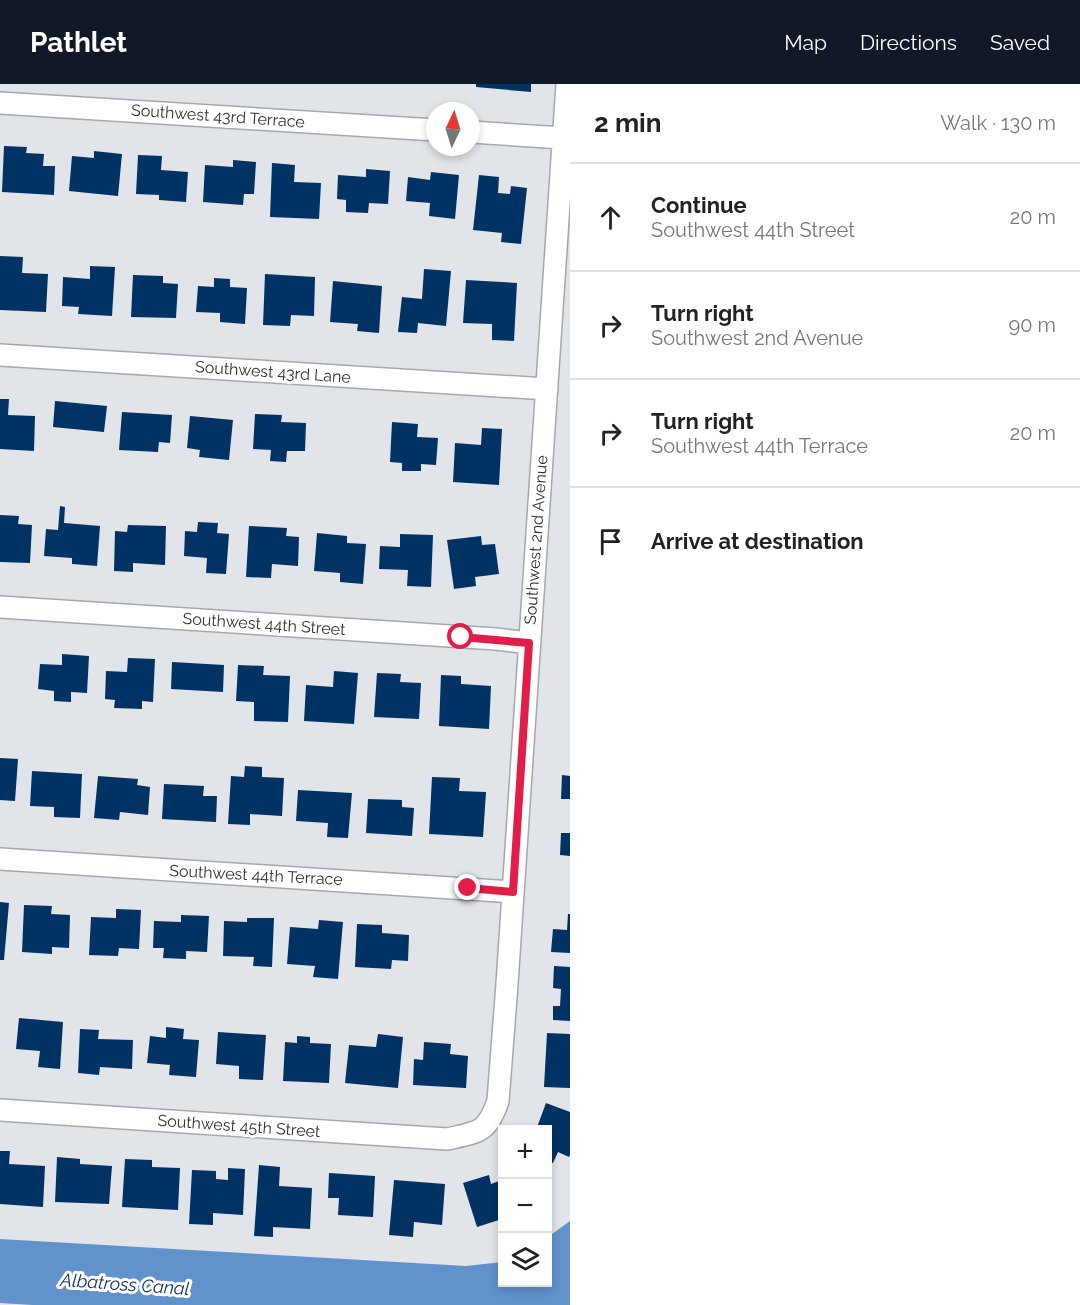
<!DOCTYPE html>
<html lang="en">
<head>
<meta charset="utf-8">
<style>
	body { margin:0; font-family:Raleway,sans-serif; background:#f6f6f6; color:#222 }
	.controls { position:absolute; right:18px; bottom:18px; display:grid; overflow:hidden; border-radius:0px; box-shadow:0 3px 9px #0003 }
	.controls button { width:54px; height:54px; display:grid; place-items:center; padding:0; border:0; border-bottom:2px solid #e0e0e0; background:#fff; color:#222; font:30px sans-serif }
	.compass { position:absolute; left:426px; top:18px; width:54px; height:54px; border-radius:50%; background:#fff; box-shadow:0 3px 9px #0003; rotate:4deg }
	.stop { position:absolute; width:18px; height:18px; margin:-14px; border:4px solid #e11d48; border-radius:50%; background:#fff }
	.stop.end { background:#e11d48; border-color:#fff; box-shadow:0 2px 6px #0008 }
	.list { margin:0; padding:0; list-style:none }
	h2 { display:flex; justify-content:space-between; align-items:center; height:78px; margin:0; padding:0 24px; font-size:26px }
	h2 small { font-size:20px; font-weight:400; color:#767676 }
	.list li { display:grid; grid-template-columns:39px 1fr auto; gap:18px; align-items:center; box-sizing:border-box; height:108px; padding:0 24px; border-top:2px solid #e0e0e0 }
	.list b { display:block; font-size:22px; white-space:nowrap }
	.list p { margin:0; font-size:20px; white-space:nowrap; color:#767676 }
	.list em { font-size:20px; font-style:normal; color:#767676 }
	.icon { flex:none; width:33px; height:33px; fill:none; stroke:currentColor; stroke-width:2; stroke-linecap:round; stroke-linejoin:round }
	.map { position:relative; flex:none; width:570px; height:1221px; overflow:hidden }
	header { display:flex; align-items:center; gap:36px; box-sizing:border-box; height:84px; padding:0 30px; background:#111827; color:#fff }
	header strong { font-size:28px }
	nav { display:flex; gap:33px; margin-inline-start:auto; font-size:21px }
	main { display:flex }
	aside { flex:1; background:#fff }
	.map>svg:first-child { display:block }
	.water { fill:#6292cc }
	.building { fill:#003264 }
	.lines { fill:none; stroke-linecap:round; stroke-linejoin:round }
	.minor-casing { stroke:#a5a8ab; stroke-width:24 }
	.minor { stroke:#fff; stroke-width:21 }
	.route { stroke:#e11d48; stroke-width:8 }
	.labels { text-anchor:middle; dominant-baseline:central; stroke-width:6; stroke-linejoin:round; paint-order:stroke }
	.street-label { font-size:16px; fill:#313234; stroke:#fff }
	.water-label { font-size:18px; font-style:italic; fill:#0e3056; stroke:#fff }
</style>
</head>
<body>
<header>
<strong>Pathlet</strong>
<nav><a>Map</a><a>Directions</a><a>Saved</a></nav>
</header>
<main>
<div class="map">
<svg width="570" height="1221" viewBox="0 0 570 1221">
	<rect width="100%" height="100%" fill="#e1e4e8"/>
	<!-- water -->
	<path class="water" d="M570,1137V1221H33L0,1219V1155L466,1182L502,1178V1198H548V1153Z"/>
	<!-- building -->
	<path class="building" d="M476,0H531V8L476,3Z
		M4,62L27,63L26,69L44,70L43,82H55L54,111L2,108Z
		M94,67L122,70L118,112L69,107L72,72L94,74Z
		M138,71L162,72L161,86L188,88L186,118L159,116V111L136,110Z
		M233,76L256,78L254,110H244L243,121L203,118L205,81L233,83Z
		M272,79L295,81L294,98L321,99L319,135L270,133Z
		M366,85L390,87L388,120L369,119L368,129L346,128V116L337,115L338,91L366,93Z
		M431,88L459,91L455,135L429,132L430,119L406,117L408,93L430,96Z
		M479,91L499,93L498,109L510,110L511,102L527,104L521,160L501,158L502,149L473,146Z
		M0,172L23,173L22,189L48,190L46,228L0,226Z
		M90,182L115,183L112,232L78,230L79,223L62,222L63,193L90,195Z
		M424,185L451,187L446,242L418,239L417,249L398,248L402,213L422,215Z
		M265,190L315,193L314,232L291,231L290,242L263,241Z
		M133,191L163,192V199L178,200L176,234L131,233Z
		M214,194L230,195V203L247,204L245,240L220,238V229L196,228L198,202L214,203Z
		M466,196L517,199L514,257L492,256V240L463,239Z
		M333,197L382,202L379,249L357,247L358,240L330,238Z
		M0,315H9L8,331L35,332L34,367L0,365Z
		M55,317L107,322L104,348L53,343Z
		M122,328L172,331L170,359L159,358L158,368L119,366Z
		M255,330L282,331L281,338L306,339L305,367H287L286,378L270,377L271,366L253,365Z
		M190,332L233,336L229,376L199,373L200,366L187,364Z
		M392,338L418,340L417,353L438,354L436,381L421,380V387H402V379L390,378Z
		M482,344L502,345L499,401L453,398L455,359L481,361Z
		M60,422L65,423L64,439L100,442L97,482L72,480V474L44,472L46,445L58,446Z
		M0,431L19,432L18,440L32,441L30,479L0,478Z
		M198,438L218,439L217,449L229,450L226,490L206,489L207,474L184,472L185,447L197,448Z
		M128,441L166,442L165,481L133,479V488L114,487L115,447L127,448Z
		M249,442L287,444L286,452L299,453L298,482L272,480L271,494L246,493Z
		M317,449L347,452V459L366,460L363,500L340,498V489L314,487Z
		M400,450L433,451L431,503L407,502L408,486L379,485L380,462L400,463Z
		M481,452L482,461L495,460L499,490L475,493L476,502L454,505L447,456Z
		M62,570L89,572L87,609L71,608V618L54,617V607L38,605L40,580L62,581Z
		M128,574L155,575L153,618L142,617V625L114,624L115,616L105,615L106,587L127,588Z
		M172,578L224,581L223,608L171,605Z
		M238,581L264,582L263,591L290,592L288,638L254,637V618L236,617Z
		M334,587L358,589L354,640L304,637L306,601L333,603Z
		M377,589L401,590L400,598L421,599L419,635L374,633Z
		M441,591L461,592V600L491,602L489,645L439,642Z
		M0,674L18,675L15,717L0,716Z
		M245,682L262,683V693L284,694L282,732L250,730V741L228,740L231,692L244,693Z
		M32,687L82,690L80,734L54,733V723L30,722Z
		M562,691L570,692V715H561Z
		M98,692L138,695L137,701L150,703L148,731L120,728L119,736L94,734Z
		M432,693L460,694L459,707L486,708L483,753L429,750Z
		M164,700L204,702L203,712H217L216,738L162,735Z
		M298,706L352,709L348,754L327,753L328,739L296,737Z
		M368,715L402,716V723L414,724L412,752L366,749Z
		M561,749H570V772L560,771Z
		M0,818L9,819L4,876H0Z
		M24,821L52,822L51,830L70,831L69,864L52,863V870L22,868Z
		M116,825L141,826L139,865L119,864L118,872L89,871L91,833L116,834Z
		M568,830H570V869L551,868L553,845L567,846Z
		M181,831L209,832L207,868L186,867V875L163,874L164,864H153L154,837L181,838Z
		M247,834H274L272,883L253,882L254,873L223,872L224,837L247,838Z
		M319,836L343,838L338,895L313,893L315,882L287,880L290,843L318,845Z
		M357,840L382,841V849L409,851L408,877L392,876L391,885L355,883Z
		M554,882L570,883V937L553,936V922H560L561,905L553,904Z
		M19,934L63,938L60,985L38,983L40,967L16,965Z
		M166,943L184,945L183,955L199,956L196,993L169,991L170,981L147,979L150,952L166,954Z
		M80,945L99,946L98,955L133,956L132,985L100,983L99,991L78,989Z
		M218,948L266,951L263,996L239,995V982L216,980Z
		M547,949L570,950V1004L544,1003Z
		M378,950L403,953L398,1004L345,999L349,961L376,963Z
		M297,952L310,953V959L331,960L329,999L283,997L285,958L297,959Z
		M424,958L451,960L450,970L468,972L466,1004L413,1001L414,975L423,976Z
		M546,1019L570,1028V1071L569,1073L558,1068L553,1079L548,1077V1046H536Z
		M0,1067H10L9,1080L45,1082L43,1123L0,1120Z
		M57,1073L80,1075V1080L112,1082L109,1120L55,1118Z
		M125,1075L152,1076V1083L180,1084L178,1126L122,1123Z
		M259,1081L280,1083L279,1102L312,1104L310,1145L273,1143V1153L254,1152Z
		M228,1084L245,1085L243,1131L213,1129V1141L189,1140L192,1086L216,1087V1095L228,1096Z
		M329,1089L375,1092L373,1133L338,1131L339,1114H328Z
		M489,1091L491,1100L502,1096V1135L477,1143L463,1099Z
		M394,1096L445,1100L442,1141L414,1138L413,1153L389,1151Z"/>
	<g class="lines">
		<!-- minor casing -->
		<g class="minor-casing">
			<path id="minor" d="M0,19L435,46
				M471,48L563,54
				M0,271L547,305
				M0,523L496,555L529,559
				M0,775L513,808
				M0,1026L447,1055C479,1048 487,1049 498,1017L507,900L567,0"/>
		</g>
		<!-- minor -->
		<use href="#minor" class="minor"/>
	</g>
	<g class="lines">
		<!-- route -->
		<path class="route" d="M461,553L529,559L513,808L468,804"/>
	</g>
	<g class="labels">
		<!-- street labels -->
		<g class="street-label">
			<text transform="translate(218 32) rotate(4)">Southwest 43rd Terrace</text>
			<text transform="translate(273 288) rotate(4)">Southwest 43rd Lane</text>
			<text transform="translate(536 456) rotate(-86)">Southwest 2nd Avenue</text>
			<text transform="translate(264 540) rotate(4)">Southwest 44th Street</text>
			<text transform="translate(256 791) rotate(3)">Southwest 44th Terrace</text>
			<text transform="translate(239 1042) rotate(4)">Southwest 45th Street</text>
		</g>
		<!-- water labels -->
		<g class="water-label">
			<text transform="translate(125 1200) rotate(4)">Albatross Canal</text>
		</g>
	</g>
</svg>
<div class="controls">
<button>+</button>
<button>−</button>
<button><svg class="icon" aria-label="layers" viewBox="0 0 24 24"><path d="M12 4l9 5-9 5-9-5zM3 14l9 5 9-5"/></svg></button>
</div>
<svg class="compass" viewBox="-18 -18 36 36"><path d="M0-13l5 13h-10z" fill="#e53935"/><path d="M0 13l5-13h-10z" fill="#767676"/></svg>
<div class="stop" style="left:461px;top:553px"></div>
<div class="stop end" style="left:468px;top:804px"></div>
</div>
<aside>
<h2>2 min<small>Walk · 130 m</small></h2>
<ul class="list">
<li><svg class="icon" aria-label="ahead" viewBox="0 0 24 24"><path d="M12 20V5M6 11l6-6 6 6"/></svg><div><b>Continue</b><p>Southwest 44th Street</p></div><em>20 m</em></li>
<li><svg class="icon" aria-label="right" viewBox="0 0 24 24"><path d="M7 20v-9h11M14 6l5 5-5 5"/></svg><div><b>Turn right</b><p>Southwest 2nd Avenue</p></div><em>90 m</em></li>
<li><svg class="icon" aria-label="right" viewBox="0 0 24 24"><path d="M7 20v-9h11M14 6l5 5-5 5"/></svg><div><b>Turn right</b><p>Southwest 44th Terrace</p></div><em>20 m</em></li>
<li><svg class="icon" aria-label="arrive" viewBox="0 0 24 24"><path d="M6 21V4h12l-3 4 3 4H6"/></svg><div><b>Arrive at destination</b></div></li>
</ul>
</aside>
</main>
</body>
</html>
